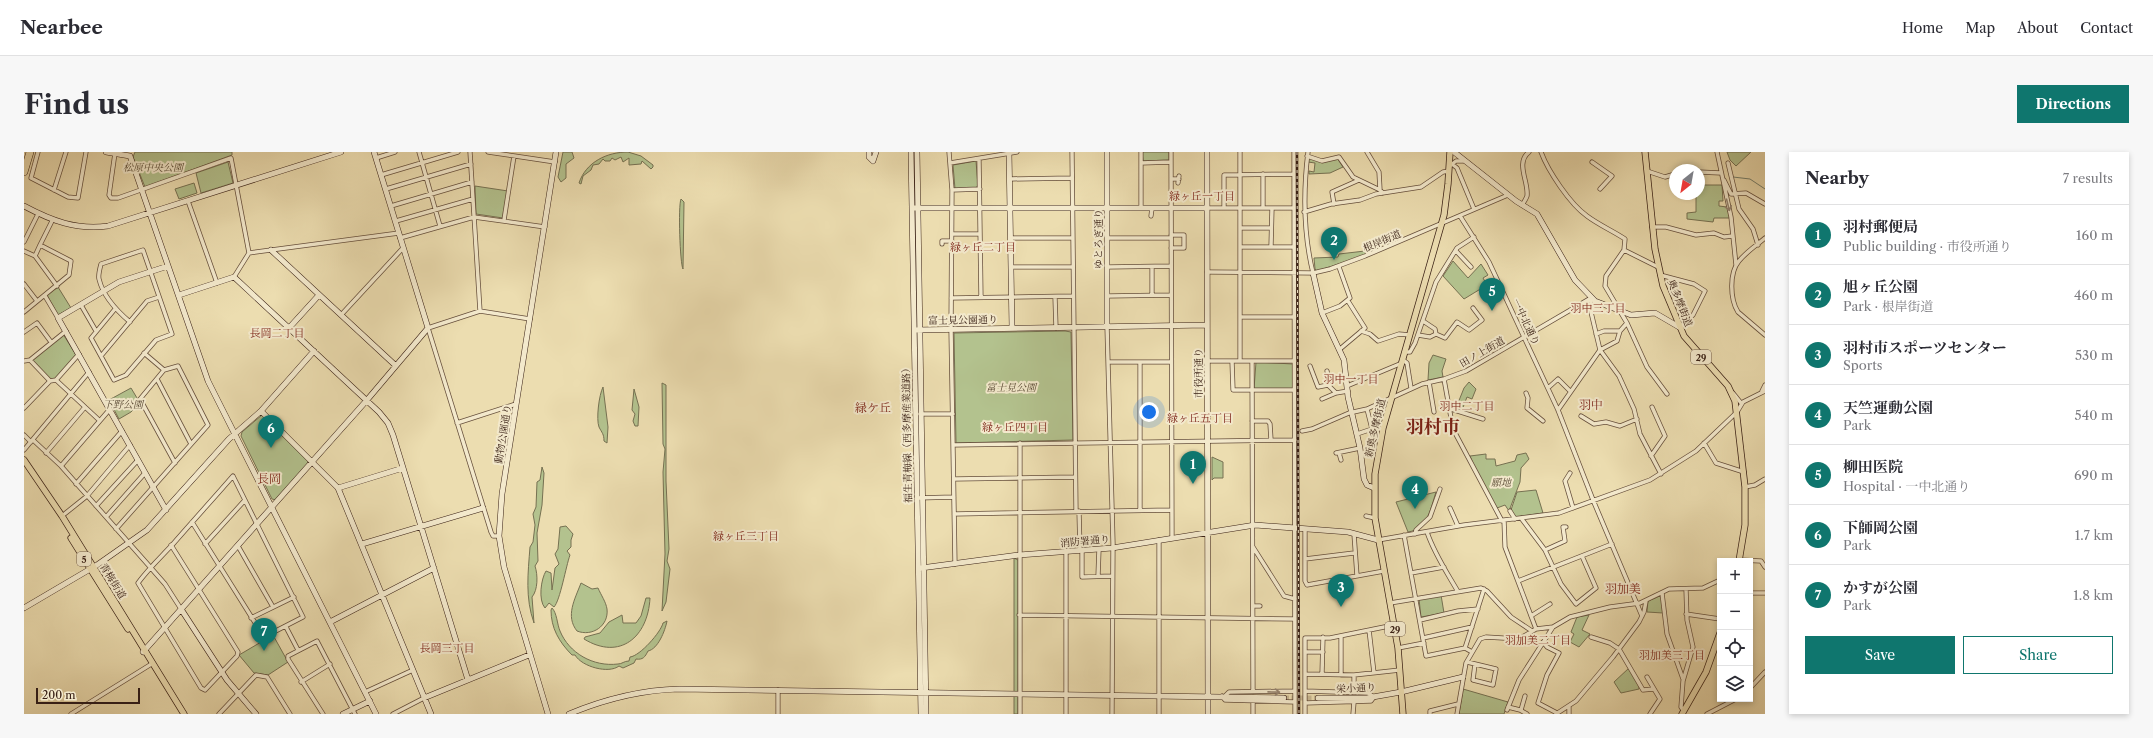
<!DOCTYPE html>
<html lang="en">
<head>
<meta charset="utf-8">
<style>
	body { margin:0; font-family:"Libre Caslon Text","Noto Serif JP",serif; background:#f7f7f7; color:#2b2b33 }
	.controls { position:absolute; right:12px; bottom:12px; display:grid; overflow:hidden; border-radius:0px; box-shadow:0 2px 6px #0003 }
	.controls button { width:36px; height:36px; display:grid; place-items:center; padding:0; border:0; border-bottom:1px solid #e1e1e2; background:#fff; color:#2b2b33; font:20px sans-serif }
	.compass { position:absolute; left:1645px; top:12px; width:36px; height:36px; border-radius:50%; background:#fff; box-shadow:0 2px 6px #0003; rotate:211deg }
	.scale { position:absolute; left:12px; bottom:10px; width:104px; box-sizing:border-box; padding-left:4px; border:2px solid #392015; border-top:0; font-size:11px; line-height:14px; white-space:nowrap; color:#392015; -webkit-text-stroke:3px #f3e9cc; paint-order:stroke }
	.you { position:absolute; left:1125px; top:260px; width:14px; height:14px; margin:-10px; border:3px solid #fff; border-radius:50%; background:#1a73e8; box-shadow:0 0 0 6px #1a73e833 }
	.badge { display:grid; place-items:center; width:26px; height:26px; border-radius:50%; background:#0f766e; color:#fff; font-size:13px; font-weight:700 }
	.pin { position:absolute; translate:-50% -33px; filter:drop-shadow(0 1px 2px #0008) }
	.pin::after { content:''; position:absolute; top:21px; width:14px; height:12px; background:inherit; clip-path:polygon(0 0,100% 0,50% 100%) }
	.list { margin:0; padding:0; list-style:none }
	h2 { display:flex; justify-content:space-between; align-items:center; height:52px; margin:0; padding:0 16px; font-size:17px }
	h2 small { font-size:13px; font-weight:400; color:#7c7c81 }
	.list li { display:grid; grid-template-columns:26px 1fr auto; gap:12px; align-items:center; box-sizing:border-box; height:60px; padding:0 16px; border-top:1px solid #e1e1e2 }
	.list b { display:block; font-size:15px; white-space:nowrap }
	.list p { margin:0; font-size:13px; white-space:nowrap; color:#7c7c81 }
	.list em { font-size:13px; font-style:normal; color:#7c7c81 }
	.actions { display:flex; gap:8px; padding:12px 16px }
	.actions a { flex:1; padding:9px 0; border:1px solid #0f766e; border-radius:0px; text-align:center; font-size:14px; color:#0f766e }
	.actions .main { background:#0f766e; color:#fff }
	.icon { flex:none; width:22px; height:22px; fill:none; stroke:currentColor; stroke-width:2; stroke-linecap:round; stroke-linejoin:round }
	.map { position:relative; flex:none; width:1741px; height:562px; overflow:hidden; border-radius:0px }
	header { display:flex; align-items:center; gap:24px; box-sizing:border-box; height:56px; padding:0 20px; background:#fff; border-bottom:1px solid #e1e1e2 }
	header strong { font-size:19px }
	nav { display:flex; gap:22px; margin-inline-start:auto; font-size:14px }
	.intro { display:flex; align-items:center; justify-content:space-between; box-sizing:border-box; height:96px; padding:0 24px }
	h1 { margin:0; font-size:28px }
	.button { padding:10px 18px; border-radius:0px; background:#0f766e; color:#fff; font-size:14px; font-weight:700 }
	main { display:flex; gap:24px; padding:0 24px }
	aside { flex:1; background:#fff; border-radius:0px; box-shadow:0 2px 6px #0003 }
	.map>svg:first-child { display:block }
	.green { fill:#b3c28e; stroke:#767152 }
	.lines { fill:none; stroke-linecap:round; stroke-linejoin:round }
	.stream { stroke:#737e6c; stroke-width:1 }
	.secondary-tunnel { stroke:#c8b791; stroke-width:5; stroke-dasharray:5 2.5; stroke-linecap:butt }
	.street-casing { stroke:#664f3c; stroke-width:5 }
	.secondary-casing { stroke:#392015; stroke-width:6 }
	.primary-casing { stroke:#392015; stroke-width:7 }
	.highway-casing { stroke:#392015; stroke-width:8 }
	.street { stroke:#f3e9cc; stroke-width:3.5 }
	.secondary { stroke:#f3e9cc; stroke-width:5 }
	.primary { stroke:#ecddb0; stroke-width:5.5 }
	.highway { stroke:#ecddb0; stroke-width:7 }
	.rail-casing { stroke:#392015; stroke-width:2.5 }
	.rail { stroke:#f3e9cc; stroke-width:1; stroke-dasharray:3; stroke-linecap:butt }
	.oneway { stroke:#968470 }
	.labels { text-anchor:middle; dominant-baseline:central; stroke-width:4; stroke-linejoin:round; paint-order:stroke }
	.shield { fill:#f3e9cc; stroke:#715c4c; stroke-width:1 }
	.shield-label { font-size:9px; font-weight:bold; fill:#392015 }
	.park-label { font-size:10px; font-style:italic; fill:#584833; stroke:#f3e9cc }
	.street-label { font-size:10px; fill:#392015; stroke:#f3e9cc }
	.neighbourhood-label { font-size:11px; fill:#7a1f14; stroke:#f3e9cc }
	.quarter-label { font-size:12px; fill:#7a1f14; stroke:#f3e9cc }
	.town-label { font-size:18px; font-weight:bold; fill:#7a1f14; stroke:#f3e9cc }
</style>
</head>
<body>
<header>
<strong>Nearbee</strong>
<nav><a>Home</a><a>Map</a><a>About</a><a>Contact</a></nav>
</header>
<div class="intro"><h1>Find us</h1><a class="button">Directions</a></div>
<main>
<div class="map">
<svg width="1741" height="562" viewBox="0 0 1741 562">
	<rect width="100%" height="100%" fill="#ecddb0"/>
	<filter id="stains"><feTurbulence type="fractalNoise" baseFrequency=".005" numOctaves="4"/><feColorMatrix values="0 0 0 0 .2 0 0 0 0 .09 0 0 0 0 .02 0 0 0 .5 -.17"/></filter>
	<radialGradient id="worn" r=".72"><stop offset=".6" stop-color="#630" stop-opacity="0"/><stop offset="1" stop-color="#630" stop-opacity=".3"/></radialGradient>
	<!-- green -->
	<path class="green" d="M111,0H208V3L121,35L109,5Z
		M539,0H548L550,6L542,12V26L537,30L534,25Z
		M604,0L617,4L629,13V15L627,17L618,9L617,12L605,13V6L599,10L597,5L591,8L588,6L586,9H581L579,7L575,12L569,13L567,18L559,24L557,32L555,31C562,10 583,0 604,0Z
		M1118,0H1145V8L1119,9Z
		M1703,0H1727L1712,14L1706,8Z
		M1284,6L1298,10L1313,6L1319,15L1306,21L1285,22V19L1290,20L1291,11L1284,10Z
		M952,9L954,34L951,36L931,37L929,13Z
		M204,10L209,31L177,41L172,21Z
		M170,31L173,41L155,47L151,37Z
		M1675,33H1698L1699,49H1695V54L1703,55L1706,66H1690L1689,70L1663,67V61L1672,60V42H1675Z
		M451,34L484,39L479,66L452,62Z
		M657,47L660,50L659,117C656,112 654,54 657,47Z
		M1341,99L1342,103L1293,119L1291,117L1290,106L1314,105L1315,102Z
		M1429,109L1444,126L1457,112L1464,123L1459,126L1463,133L1440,147L1419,124Z
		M34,135L47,156L34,163L23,143Z
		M1041,179L1047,180L1049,288L932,291L930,181Z
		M39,182L52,203L30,228L27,227L8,208Z
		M1409,203L1422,207L1418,219L1419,225L1404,228L1405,211Z
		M1232,210L1269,212V236L1268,238L1230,237Z
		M1445,230L1452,237L1448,247L1443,245L1438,258L1432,256L1440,236Z
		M638,231L642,233V329L645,397L643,409L646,417L642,450L638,459L641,402L639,320L641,297L639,292Z
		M579,235L584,275L583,291L580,289C580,282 578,281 575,275C572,267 575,243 579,235Z
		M107,236L116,251L107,260L95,267L85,248Z
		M610,237L615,255L614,274H611L609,269L611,262L608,258Z
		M238,263L284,309V312L252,348L248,347L217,284L218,280Z
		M1502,301L1505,307L1497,316L1496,330L1485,359L1481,353L1473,356L1458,334L1446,304L1462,302V307H1471L1472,314L1491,309L1493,303Z
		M1188,305L1199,310V326H1190L1188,328Z
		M518,315L520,321L518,353L513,381L514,409L511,414C514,423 514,438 508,445L510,471C501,446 504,421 506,395L509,390L511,373L509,362L512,355L513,330L516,328Z
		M1512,338L1519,361L1492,365L1487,358L1493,340Z
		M1412,340C1407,355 1404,377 1384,380L1372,350Z
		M542,374L549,382L547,388V395L543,399L546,403C542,414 536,449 530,455L525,451L521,456C514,448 517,427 522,419L527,421L528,438L531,416L535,412L531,402L534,397L536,375Z
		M990,406L994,408V562H990Z
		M557,431L568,437L574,436C577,443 582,450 583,457C585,474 568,485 553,479C541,464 551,447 557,431Z
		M1417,443L1420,461L1397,465L1395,447Z
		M1638,443L1639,461L1623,460L1624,449Z
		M622,446H626C624,485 596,509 560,487L561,485L576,481L585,470L598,463L599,471H612L617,464Z
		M528,456C533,461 533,472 536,479C545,501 569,515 594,512C598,512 600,509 605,509L606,505C616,504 637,480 639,471L643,469C641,479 634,497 624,499C621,505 619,508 612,507L610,511L599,516L595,514C585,522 558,515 551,503H548C535,490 527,476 527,458Z
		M1565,463L1558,478L1566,482L1555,495L1546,490L1550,482L1547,480L1553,465Z
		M249,483L264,510L244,523L230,521L215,503Z
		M1605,516L1615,534V537L1597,541L1590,530Z
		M1439,537L1484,550L1480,562H1435Z"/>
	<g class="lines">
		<!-- stream -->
		<path class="stream" d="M1709,25L1726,27L1741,37"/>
		<!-- secondary-tunnel -->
		<path class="secondary-tunnel" d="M1260,546H1294"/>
		<!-- street casing -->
		<g class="street-casing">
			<path id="street" d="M14,0L7,26L44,45L54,46L62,0
				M395,0L416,74
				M446,0L456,159
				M464,0L531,10
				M925,0L928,38L927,177L931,412
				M1048,0L1052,359
				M1147,0L1148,386
				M1216,0V209
				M1270,0L1271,562
				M1284,0C1279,41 1279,80 1289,121
				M1343,0L1355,20L1356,38
				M1517,0C1524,19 1546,52 1563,64C1575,73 1589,79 1601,87L1600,98L1582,124L1581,134L1603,171L1623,215L1643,242
				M1693,0L1707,65L1712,113
				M91,1L85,43L87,46H94L207,6L225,101L210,125
				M1283,4L1298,9L1315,5L1329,25L1356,38L1359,41
				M352,6L371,0
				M955,7L957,146
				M1568,10L1588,24L1576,37
				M926,11L993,0
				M1117,11L1147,10
				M1704,11L1715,57L1729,77L1734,93
				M1428,12L1433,16L1450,57
				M1427,13L1432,9H1439
				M1623,19L1641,25L1651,22
				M1675,20L1697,21
				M1239,22V56
				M357,23L434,0
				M986,27L1048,26
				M1147,27H1155
				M1700,28L1707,42L1722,41L1741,52
				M1154,31L1155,24
				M362,37L447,12
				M30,38L42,0
				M928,38L956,37
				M164,49L193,131
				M1310,52L1308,40L1335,28
				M1498,53C1500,50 1502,47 1503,44C1505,30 1491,11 1505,0
				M367,54L448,30
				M1117,56V0
				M1183,56H1270
				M1200,56V23L1270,22
				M1280,60L1307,52L1336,48L1352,42L1397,35L1419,20L1425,19
				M1127,64L1128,56
				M1436,64L1465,110L1534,258L1569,348L1618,464
				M480,68L490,4
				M372,69L449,47
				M1628,75H1642L1672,83L1690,81L1700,85L1708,84
				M1216,76H1247
				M928,82H956
				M1147,83H1160V96H1147
				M376,86L450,65L521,75
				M987,86H1049
				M1083,86H1146
				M1741,86C1733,93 1722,100 1715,109C1705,121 1706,147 1714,160L1741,183
				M0,90L14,62
				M918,92V89H928
				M16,93L11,104L33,134
				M1247,94L1248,56
				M1216,95H1270
				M1600,98L1634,115
				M0,99L11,104
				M1432,99L1447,115
				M225,101L375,81
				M987,115H1049
				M1083,115L1147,114
				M1128,115V143
				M1183,120L1289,121L1306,117L1341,104L1484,43
				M1636,123L1670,132L1681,139L1669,163L1656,175
				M0,132L13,149
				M21,144L34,166
				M1083,144L1147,143
				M1031,145L1032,176
				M927,146L1048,144
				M1567,146V160L1576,198L1595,224L1610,257L1616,282L1637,322
				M57,153L72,179
				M91,157L67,186L90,228L102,223L132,188L148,182L119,98L77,112C76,116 74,123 75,127C79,144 93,159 106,170
				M0,160L45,123L47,109L16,93L28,69
				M1298,161L1316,154L1326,146L1315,115
				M317,163L379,96
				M1217,165H1271
				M1399,169L1411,177L1412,182
				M1083,174L1089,391L1088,562
				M1337,179L1346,182L1354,189L1375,182L1386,183
				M0,180L13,171L27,190
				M1572,182L1580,179H1596L1603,171
				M1394,183L1406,185L1412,182L1421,186L1433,170L1445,178L1458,168L1449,156
				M1316,197L1341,176L1324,149
				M1381,200H1386L1391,191L1412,130L1433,96L1450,85
				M120,201L140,218
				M77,204L123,149L135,145
				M6,208L26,229
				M1379,208L1383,211L1387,236
				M0,209L6,208L42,179
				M1183,209H1271
				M1208,209L1209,238H1270
				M1228,209L1229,540
				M1084,210H1147
				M1286,214L1294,235L1304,233L1312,241
				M1303,219L1306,234
				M133,227L167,292
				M1420,227L1429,277L1478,369
				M32,228L55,202
				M1405,230L1410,260
				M1323,234L1378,211
				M1524,236L1534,227L1546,239
				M1738,239L1741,233
				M1502,241L1504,246L1503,256L1519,269
				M1709,241L1717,251
				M1298,247L1312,241L1324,239
				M0,256L26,229L32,228L75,268
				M1424,256L1459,267
				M1534,258L1576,198L1593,189L1596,179
				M896,262H929
				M1557,264L1570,272L1582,270L1596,274L1613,267
				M1228,269H1244L1246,272L1247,288
				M433,271L492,252
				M1278,279L1288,277L1325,261L1343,257L1398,232L1420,227L1442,219L1567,146
				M1333,282L1348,277L1343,257
				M0,283L7,290
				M9,288L37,314L127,416L141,432L157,457
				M1680,291L1692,311L1720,320
				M929,293L1271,288
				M0,298L65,220
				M22,301L61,255
				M1312,301L1336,296
				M1315,301L1317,308
				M1627,304L1641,284L1628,255
				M37,314L86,257
				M1546,321L1541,329L1549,356
				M930,327L1051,325
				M52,332L98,279
				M1721,335L1731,333L1741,327
				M893,346L930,345
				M72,354L114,308
				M1426,356L1434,374
				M1116,358V210
				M1055,359L1056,398
				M1486,359L1491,367
				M930,362L1147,358
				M38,364L63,344L106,293
				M1342,364L1351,366
				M82,365L121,321
				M1497,366L1521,398L1537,432L1552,452L1572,436L1558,404
				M1480,368L1481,395L1512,477
				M92,377L184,273L154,214L140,218L116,247L151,311
				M1281,377V429L1283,433L1360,419
				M1403,380C1410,401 1422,419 1433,438
				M1330,382L1333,424
				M1391,382L1392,378L1406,365L1416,337
				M1380,383L1402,504L1441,496L1448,500
				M475,384H469L467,380L404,176L456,159L506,167
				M1354,388L1440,373L1535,361L1626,328L1672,299L1713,260L1719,250L1741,239
				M181,392L221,348
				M147,393L214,500L213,504L181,538L177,536L114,431C124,417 137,405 149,392C169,369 189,347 209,324L279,465L240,485L168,370
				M214,394L249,455
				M1229,395L1260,444L1271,447
				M1058,398V425L1088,424
				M1521,398L1541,389L1539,375H1542
				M1042,399V562
				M1281,407L1330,401
				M1715,408L1737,409L1741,415
				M1387,421L1420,415
				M1074,424L1075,397
				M1494,429L1588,392
				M1638,441L1643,482L1659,527
				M1726,441H1741
				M1366,451L1457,436L1463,439L1487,465L1508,479
				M1229,454H1236
				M1662,462L1696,467
				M995,463L1271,467
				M1507,464L1526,452
				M227,466L270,445
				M1396,468L1434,459L1454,457
				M262,475L274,498
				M1345,478L1350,521
				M1317,484V523
				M1567,485L1586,491L1595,497L1619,538L1629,537
				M1399,486L1448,475
				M1519,490L1523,495L1535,501L1523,523L1514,551L1533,561
				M1374,496L1400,491
				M1441,496L1460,437
				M1282,500H1299
				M1443,510L1472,517L1469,533L1449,528L1451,512
				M1281,522L1330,523L1376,518
				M1298,522L1299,485
				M1623,525L1636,547L1626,562
				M277,530L306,512
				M1726,536L1741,520
				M341,540L389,518
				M1330,541V523
				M1198,544L1201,548L1271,550
				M1201,544L1205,540L1271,539
				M1229,549V562
				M1281,551L1347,549L1350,545L1344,541L1281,539
				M1484,555L1496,558L1503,562
				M1483,558L1495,528L1529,475
				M1497,558L1501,544
				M1659,558L1657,555L1659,529L1669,495L1663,468L1662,437
				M47,562L129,511
				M195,562L232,523L243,525L266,562
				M299,562L264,507V504L293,489L331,562
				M369,562L400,546
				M754,562V538
				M996,562V291
				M1135,562V388
				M1281,562V486H1306L1370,473
				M1329,562L1330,550
				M1406,562V559L1434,552
				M1433,562L1442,511L1456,487L1462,485L1495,487L1512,477L1529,475L1546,465L1586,455L1616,451L1645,437L1679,436L1696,428
				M1532,562L1552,549L1589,505L1615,470L1620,460L1622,449
				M1545,562V554
				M1683,562L1712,547"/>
		</g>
		<!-- secondary casing -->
		<g class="secondary-casing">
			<path id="secondary" d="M82,0L106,4
				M845,0V5L849,9L852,0
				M887,0L897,562
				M893,0L902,562
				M985,0L988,176
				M1083,0V174
				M1183,0L1184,562
				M1430,0L1492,49L1513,62L1551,128L1571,149L1607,163L1631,161L1655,175
				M106,4L184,229L352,562
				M0,54C28,69 52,78 84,74L317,0
				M891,56H1183
				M247,98L371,213
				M1289,121L1298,161L1320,208L1324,245L1336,296L1340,327L1343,333L1350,336
				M155,143L210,125L355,260L364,271L369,283L444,528
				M265,176L295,143
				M892,178L1183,173
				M237,259L314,336L407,562
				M314,336L379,316
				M142,358L34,166L95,130L144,114
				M338,392L459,356
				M897,416L995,403L1088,396L1231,373L1324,380L1354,388
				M0,456L73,413L123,378L205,287L237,259L290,199
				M157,457L203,528L232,562
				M306,470L410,416
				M119,500L343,248L404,176L350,0
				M400,546L505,503
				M1294,546H1343L1377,540L1439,525
				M319,562L346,549
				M524,562L480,415L475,384L478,342L532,0
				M545,562C581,547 616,538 655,537L1260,546"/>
		</g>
		<!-- primary casing -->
		<g class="primary-casing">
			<path id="primary" d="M1621,0L1631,97L1639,134L1660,184L1704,234L1711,249L1721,335V373L1715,409
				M0,308L38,364L160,562
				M47,386L104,477
				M1379,562L1374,496L1351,366V322L1359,276L1420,63L1424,32L1426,0
				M1658,562L1682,520L1696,481"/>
		</g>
		<!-- highway casing -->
		<g class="highway-casing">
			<path id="highway" d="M0,20L6,0"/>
		</g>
		<!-- street -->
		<use href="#street" class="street"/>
		<!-- secondary -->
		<use href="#secondary" class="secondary"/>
		<!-- primary -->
		<use href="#primary" class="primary"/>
		<!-- highway -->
		<use href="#highway" class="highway"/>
		<!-- rail casing -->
		<g class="rail-casing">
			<path id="rail" d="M1273,0L1275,562"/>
		</g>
		<!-- rail -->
		<use href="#rail" class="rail"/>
	</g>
	<!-- one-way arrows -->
	<defs><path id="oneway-shaft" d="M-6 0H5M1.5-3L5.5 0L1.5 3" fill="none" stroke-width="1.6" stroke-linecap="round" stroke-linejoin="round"/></defs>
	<g class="oneway">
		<use href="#oneway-shaft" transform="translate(1704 53) rotate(76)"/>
		<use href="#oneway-shaft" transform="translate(1250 540) rotate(1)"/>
	</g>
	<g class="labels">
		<!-- shield labels -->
		<g class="shield">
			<rect x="1667" y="198" width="20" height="14" rx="3"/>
			<rect x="53" y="400" width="14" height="14" rx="3"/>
			<rect x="1361" y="470" width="20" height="14" rx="3"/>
		</g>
		<g class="shield-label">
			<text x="1677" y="205">29</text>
			<text x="60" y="407">5</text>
			<text x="1371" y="477">29</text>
		</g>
		<!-- park labels -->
		<g class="park-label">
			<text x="129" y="15">松原中央公園</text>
			<text x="987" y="235">富士見公園</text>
			<text x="99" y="252">下野公園</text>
			<text x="1477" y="330">願地</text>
		</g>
		<!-- street labels -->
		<g class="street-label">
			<text transform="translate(1074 87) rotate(-90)">ゆとろぎ通り</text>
			<text transform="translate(1358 89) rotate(-23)">根岸街道</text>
			<text transform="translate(1656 151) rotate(68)">奥多摩街道</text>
			<text transform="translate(939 168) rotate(-1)">富士見公園通り</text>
			<text transform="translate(1502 170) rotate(65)">一中北通り</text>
			<text transform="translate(1458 200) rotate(-30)">田ノ上街道</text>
			<text transform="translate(1174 221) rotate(-90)">市役所通り</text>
			<text transform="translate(1351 276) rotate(-77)">新奥多摩街道</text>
			<text transform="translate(883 281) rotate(-91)">福生青梅線（西多摩産業道路）</text>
			<text transform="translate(479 282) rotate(-81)">動物公園通り</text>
			<text transform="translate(1061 389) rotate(-5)">消防署通り</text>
			<text transform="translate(89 429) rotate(58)">青梅街道</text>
			<text transform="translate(1332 536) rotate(-3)">栄小通り</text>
		</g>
		<!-- neighbourhood labels -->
		<g class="neighbourhood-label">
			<text x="1178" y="44">緑ヶ丘一丁目</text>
			<text x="959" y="95">緑ヶ丘二丁目</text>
			<text x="1574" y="156">羽中三丁目</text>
			<text x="253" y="181">長岡二丁目</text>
			<text x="1327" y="227">羽中一丁目</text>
			<text x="1443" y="254">羽中二丁目</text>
			<text x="1176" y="266">緑ヶ丘五丁目</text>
			<text x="991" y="275">緑ヶ丘四丁目</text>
			<text x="722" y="384">緑ヶ丘三丁目</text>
			<text x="1514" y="488">羽加美二丁目</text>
			<text x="423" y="496">長岡三丁目</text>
			<text x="1648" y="503">羽加美三丁目</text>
		</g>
		<!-- quarter labels -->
		<g class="quarter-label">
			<text x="1567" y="252">羽中</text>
			<text x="849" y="255">緑ケ丘</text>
			<text x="245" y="326">長岡</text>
			<text x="1599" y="436">羽加美</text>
		</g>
		<!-- town labels -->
		<g class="town-label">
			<text x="1409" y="275">羽村市</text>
		</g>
	</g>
	<rect width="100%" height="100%" filter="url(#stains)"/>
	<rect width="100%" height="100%" fill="url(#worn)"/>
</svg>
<div class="controls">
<button>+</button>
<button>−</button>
<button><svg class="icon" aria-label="locate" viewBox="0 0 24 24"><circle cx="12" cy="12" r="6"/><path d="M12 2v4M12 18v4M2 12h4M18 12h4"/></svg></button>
<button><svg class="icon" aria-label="layers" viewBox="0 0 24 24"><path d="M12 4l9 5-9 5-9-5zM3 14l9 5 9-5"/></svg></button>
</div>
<svg class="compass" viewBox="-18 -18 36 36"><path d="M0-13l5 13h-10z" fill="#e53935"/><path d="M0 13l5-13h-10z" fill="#7c7c81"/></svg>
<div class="scale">200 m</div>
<div class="you"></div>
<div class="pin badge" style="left:1169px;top:332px">1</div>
<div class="pin badge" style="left:1310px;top:108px">2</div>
<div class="pin badge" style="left:1317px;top:455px">3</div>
<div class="pin badge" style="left:1391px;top:357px">4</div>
<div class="pin badge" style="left:1468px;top:159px">5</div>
<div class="pin badge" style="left:247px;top:296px">6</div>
<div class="pin badge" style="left:240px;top:499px">7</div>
</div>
<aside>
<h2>Nearby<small>7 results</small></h2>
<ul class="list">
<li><span class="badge">1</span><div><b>羽村郵便局</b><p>Public building · 市役所通り</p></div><em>160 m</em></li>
<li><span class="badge">2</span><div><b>旭ヶ丘公園</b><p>Park · 根岸街道</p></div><em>460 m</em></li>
<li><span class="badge">3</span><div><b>羽村市スポーツセンター</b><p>Sports</p></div><em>530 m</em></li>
<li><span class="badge">4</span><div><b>天竺運動公園</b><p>Park</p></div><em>540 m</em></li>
<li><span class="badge">5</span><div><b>柳田医院</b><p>Hospital · 一中北通り</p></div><em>690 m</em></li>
<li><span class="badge">6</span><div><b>下師岡公園</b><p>Park</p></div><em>1.7 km</em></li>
<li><span class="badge">7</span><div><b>かすが公園</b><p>Park</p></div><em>1.8 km</em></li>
</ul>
<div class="actions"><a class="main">Save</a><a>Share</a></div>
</aside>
</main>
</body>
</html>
